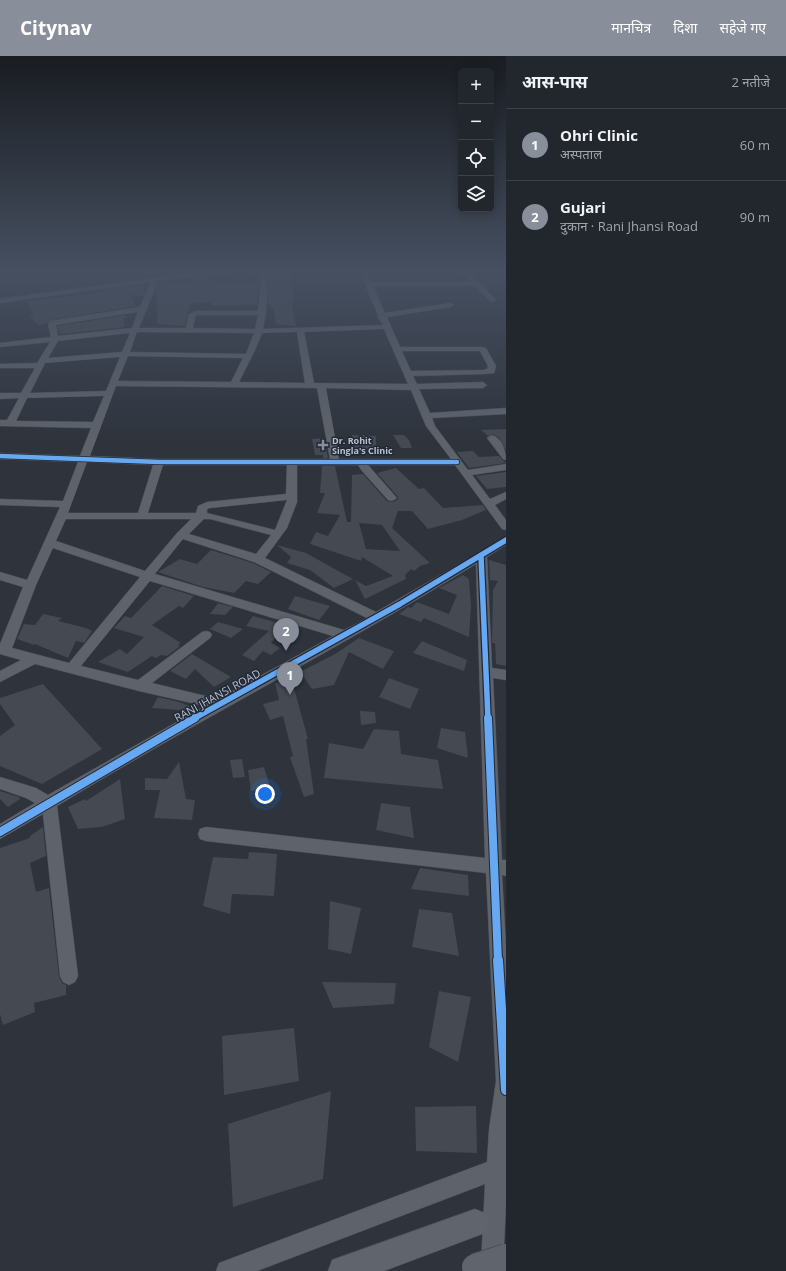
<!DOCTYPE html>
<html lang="hi">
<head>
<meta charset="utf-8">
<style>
	body { margin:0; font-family:"Open Sans","Noto Sans Devanagari",sans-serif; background:#2e3239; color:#f1f3f6 }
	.controls { position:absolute; right:12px; top:12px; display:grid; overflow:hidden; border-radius:6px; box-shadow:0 2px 10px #0003 }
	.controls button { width:36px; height:36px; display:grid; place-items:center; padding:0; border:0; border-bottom:1px solid #3f4349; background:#22262d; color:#f1f3f6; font:20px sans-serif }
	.you { position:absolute; left:265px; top:738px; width:14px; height:14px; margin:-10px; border:3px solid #fff; border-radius:50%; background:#1a73e8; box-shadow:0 0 0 6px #1a73e833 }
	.badge { display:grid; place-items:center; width:26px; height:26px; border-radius:50%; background:#888f9a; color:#fff; font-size:13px; font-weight:700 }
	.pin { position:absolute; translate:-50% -33px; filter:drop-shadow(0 1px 2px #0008) }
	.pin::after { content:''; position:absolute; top:21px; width:14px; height:12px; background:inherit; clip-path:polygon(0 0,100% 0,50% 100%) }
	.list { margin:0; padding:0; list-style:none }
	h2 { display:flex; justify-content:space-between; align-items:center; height:52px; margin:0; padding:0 16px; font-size:17px }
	h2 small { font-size:13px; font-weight:400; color:#a2a5aa }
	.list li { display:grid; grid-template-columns:26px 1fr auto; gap:12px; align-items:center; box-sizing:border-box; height:72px; padding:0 16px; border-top:1px solid #3f4349 }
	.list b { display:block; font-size:15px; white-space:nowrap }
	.list p { margin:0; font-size:13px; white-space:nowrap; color:#a2a5aa }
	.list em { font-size:13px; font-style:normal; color:#a2a5aa }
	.icon { flex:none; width:22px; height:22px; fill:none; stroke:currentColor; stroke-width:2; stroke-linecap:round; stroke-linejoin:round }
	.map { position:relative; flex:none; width:506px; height:1215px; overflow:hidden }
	header { display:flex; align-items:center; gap:24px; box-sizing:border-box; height:56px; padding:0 20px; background:#888f9a; color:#fff }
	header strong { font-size:19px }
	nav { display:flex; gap:22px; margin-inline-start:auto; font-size:14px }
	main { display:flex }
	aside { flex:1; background:#22262d }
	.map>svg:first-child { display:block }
	.building { fill:#454951; fill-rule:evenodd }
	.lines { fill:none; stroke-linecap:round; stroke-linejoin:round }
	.minor-casing { stroke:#4a4e54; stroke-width:1 }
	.major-casing { stroke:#4c5059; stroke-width:1 }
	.minor { fill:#5e626a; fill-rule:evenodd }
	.major { fill:#60646c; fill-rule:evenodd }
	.major-bridge-casing { stroke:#4c5059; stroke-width:28; stroke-linecap:butt }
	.major-bridge { stroke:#60646c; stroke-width:26 }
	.cycleway-far3-casing { stroke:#212938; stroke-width:6 }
	.cycleway-far2-casing { stroke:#212938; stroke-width:8 }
	.cycleway-far1-casing { stroke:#212938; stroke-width:10 }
	.cycleway-casing { stroke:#212938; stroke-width:12 }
	.cycleway-far3 { stroke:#66a8f1; stroke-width:4.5 }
	.cycleway-far2 { stroke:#66a8f1; stroke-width:5.5 }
	.cycleway-far1 { stroke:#66a8f1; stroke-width:8 }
	.cycleway { stroke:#66a8f1; stroke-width:10 }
	.poi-dot { fill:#888f9a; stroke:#212938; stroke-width:1.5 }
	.labels { text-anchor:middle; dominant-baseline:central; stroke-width:3; stroke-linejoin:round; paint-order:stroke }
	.far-poi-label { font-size:9px; font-weight:bold; fill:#b9c0cc; stroke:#212938; text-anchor:start }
	.street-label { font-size:11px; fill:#b9c0cc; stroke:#212938 }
</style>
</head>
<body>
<header>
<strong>Citynav</strong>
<nav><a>मानचित्र</a><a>दिशा</a><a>सहेजे गए</a></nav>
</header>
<main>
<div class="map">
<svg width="506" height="1215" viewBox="0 0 506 1215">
	<rect width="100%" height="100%" fill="#2e333c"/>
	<!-- building -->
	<path class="building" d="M269,214H292L291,229L294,238L292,250L296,270L276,268L273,251H270L271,249H268Z
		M209,220L212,227L240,228L259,227L257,249L211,250L212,246L190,247L185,270L157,268V232L159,227L190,228V222Z
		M142,229L145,236L143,240L130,239L136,250L50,264L47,267L38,269L29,260L34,259L26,245L104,236V234Z
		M126,259L127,262H123L125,271L61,278L58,274V270Z
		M506,373V394L499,382L493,378L488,380L481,374Z
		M352,379L376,380V393L378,395L352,394Z
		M393,379H404L409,384L412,392H401Z
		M324,380L328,402H323V399H315L312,383L324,382Z
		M473,395L479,401L499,400L506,407L469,412L457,396Z
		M322,410H335L347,466H351L352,419L363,418L387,445L393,446L398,443V441L377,417L396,412L419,433L424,432L443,452L483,449L486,454L462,464L428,473L412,455H398L392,472L430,507L420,510L414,515L411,513L405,519L406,523L365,543L355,524L366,530L393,520L362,501L361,505L310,488L316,476L328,480L340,459L317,457L325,437H320ZM359,467L382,469L400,495L366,493Z
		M506,416V431L487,433L476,420Z
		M277,489L306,497L353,523L334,532L310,514L287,507L291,501Z
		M211,494L253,507L271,516L258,528L246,525L234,537L203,531L158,516L180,503L197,508Z
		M489,504L506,509V610L496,608L495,587H492L493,534L498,525L490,524Z
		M463,519L469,523L471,550L469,581L424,562L421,566L399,558L408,551L411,552L417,546L449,558L457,539L439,532Z
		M162,530L194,540L183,552L179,550L152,569L181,587L178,589L180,590L167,600L161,599L156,602L152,600L128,616L98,606L120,593L127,598L144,581L114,572L125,560L131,562Z
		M295,540L330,550L319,564L288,553Z
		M218,547L233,551L225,559L210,558Z
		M43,558L62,562L58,565L86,572L92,575L84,587L76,585L68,602L35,588L34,589L17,583L24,568L35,569Z
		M253,560L278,567L280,566L286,567L271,587L280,592L271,599L263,595L254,605L242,599L269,575L246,570Z
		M218,566L243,573L231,582L210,573Z
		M359,582L394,595L383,613L349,596L334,629L312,633L300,616L335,598Z
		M422,585L467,604L464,615L413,597Z
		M192,598L231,621L214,631L195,613L186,623L170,615Z
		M389,622L419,633L410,653L379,641Z
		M292,625L308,683H306L314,738L304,741L290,701L293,700L283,660L270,664L263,648L279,644L275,627Z
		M43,628L102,693L42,728L0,710V680L15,669L0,648V642Z
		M158,641L179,646L197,653L194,655L152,652Z
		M360,655L375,656L376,667L361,669Z
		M441,672L465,676L468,702L437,692Z
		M374,673L399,675L401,698L438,704L443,733L324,722L329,687L363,693Z
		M242,703L245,721L233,722L230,704Z
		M179,706L186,743L195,744L192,764L154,762L160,734H145V722L167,723Z
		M264,711L270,731L251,735L248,714Z
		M120,723L125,763L102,771L78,773L68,751L85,743L86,745Z
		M0,735L19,741L20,743L8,751L0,743Z
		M381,747L410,751L414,782L376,774Z
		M43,771L46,800L30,807L36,836L49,832L59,920L62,927L66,929V939L34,947L35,956L3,969L0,958V792L30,782V780Z
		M249,796L277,798L274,840L232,838L230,858L203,850L213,801L248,803Z
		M420,812L468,819L469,840L411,833Z
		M330,845L361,852L351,898L328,893Z
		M419,853L452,857L459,900L412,891Z
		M322,926L396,927L394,948L333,952Z
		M439,935L471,941L458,1006L429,991Z
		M294,972L299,1025L224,1039L222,980Z
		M331,1035L323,1123L233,1151L228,1068Z
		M476,1050L477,1097L416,1095L415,1051Z"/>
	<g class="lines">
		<!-- minor casing -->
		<g class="minor-casing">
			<path id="minor" d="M213,214H229L226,216L158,225L139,272H186L189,258L195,255H258L262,214H268L266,257L263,273L383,269L377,260L378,259L359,214H365L371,226H471L460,214H467L496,244L492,246L490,245L475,230H373L385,257L450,247L454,249L450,251L387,261L400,291H481L486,292L496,310L494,317L484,318L413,320L417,328L483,326L487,329L483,332L419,333L430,357L506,352V358L432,362L435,370L468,414L506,408V414L472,419L490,443L506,436V443L495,449L506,464V474L502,473L455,409H368L397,442L392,445L388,444L362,415L358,409H297V446L287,472L265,502L376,556L506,481V489L487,501L492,612L506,614V624L493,622L502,804H506V820L502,819L506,891V1149L503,1208L501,1215H483L481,1208L485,1128L257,1215H216L219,1207L227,1204L487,1106L489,1074L496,1025L486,817L206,785L200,783L198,778L200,773L206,771L485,802L476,508C338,593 195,666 57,750L78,920L75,926L69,929L63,926L60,920L43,758L0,783V768L35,747L26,742L0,733V721L36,732L48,739L205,650L139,635L35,608L0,626V615L21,604L0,598V588L23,531L0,524V516L27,524L60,451L0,449V443L63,445L78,406L0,403V397L80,400L91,372L0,370V364H7L19,342L0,343V337H21L35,312H0V308L37,307L50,286L0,291V287L51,281L48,269L50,265L140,251L151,226L0,247V243ZM138,256L132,272L58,280L56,269ZM196,259H258L255,273L193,272ZM384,273L408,328L314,327L304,276ZM137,276L254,277L246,298L130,296ZM297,276L305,327L239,326L255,294L262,277ZM130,277L122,296L48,302L58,285ZM402,295H480L488,310L487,313L484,314L411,315ZM128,300L243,302L231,326L118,325ZM120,301L106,335L30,337L45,307ZM116,330L317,332L330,403H159L90,400ZM326,332L411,334L426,370L451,403H339ZM104,340L93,366L16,365L27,342ZM87,406L153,409L138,457H68ZM163,409H287L286,438L207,446L198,450L196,457H148ZM287,444L275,474L207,457V453L210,452ZM66,463H191L177,477L145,515L56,485ZM204,463H210L271,479L256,498L189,478ZM183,483L254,506L367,562L344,574L155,518ZM53,492L140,521L69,607L12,592L36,529ZM150,525L333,580L218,643L152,627L210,582L212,579L210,576L206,575L202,576L138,624L81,610Z
				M492,379C502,382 506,395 506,404L503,403L487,382Z"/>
		</g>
		<!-- major casing -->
		<g class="major-casing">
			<path id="major" d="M475,1153L485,1157L489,1167L485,1177L384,1215H328L332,1204Z"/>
		</g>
		<!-- minor -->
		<use href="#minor" class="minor"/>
		<!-- major -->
		<use href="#major" class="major"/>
		<!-- major-bridge casing -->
		<g class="major-bridge-casing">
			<path id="major-bridge" d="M475,1211L506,1201"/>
		</g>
		<!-- major-bridge -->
		<use href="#major-bridge" class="major-bridge"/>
		<!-- cycleway-far3 casing -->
		<g class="cycleway-far3-casing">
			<path id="cycleway-far3" d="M0,400L159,406H457"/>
		</g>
		<!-- cycleway-far2 casing -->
		<g class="cycleway-far2-casing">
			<path id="cycleway-far2" d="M481,500L488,663
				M193,663L400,548L506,484"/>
		</g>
		<!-- cycleway-far1 casing -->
		<g class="cycleway-far1-casing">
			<path id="cycleway-far1" d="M488,662L498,905
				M0,776L195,662"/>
		</g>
		<!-- cycleway casing -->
		<g class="cycleway-casing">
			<path id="cycleway" d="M498,904L506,1034"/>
		</g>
		<!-- cycleway-far3 -->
		<use href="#cycleway-far3" class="cycleway-far3"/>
		<!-- cycleway-far2 -->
		<use href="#cycleway-far2" class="cycleway-far2"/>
		<!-- cycleway-far1 -->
		<use href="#cycleway-far1" class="cycleway-far1"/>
		<!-- cycleway -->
		<use href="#cycleway" class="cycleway"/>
	</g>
	<!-- sky -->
	<linearGradient id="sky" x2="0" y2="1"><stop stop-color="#191c21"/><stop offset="0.56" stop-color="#465061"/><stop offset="1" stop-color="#465061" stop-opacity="0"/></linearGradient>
	<rect width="506" height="384" fill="url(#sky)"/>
	<!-- markers -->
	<path class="poi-dot" d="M321 383h4v4h4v4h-4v4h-4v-4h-4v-4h4z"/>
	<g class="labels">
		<!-- far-poi labels -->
		<g class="far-poi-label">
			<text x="332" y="384">Dr. Rohit<tspan x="332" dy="10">Singla's Clinic</tspan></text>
		</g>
		<!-- street labels -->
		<g class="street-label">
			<text transform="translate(217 639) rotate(-29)">RANI JHANSI ROAD</text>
		</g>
	</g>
</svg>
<div class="controls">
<button>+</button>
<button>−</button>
<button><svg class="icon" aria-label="locate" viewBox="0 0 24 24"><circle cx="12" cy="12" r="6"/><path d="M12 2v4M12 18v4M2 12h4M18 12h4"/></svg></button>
<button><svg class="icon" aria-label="layers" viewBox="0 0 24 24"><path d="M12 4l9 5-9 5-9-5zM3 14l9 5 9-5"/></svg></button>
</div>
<div class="you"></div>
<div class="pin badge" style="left:290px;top:639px">1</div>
<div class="pin badge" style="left:286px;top:595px">2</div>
</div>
<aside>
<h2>आस-पास<small>2 नतीजे</small></h2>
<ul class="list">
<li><span class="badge">1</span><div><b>Ohri Clinic</b><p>अस्पताल</p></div><em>60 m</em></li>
<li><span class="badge">2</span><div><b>Gujari</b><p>दुकान · Rani Jhansi Road</p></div><em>90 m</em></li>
</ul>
</aside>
</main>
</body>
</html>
